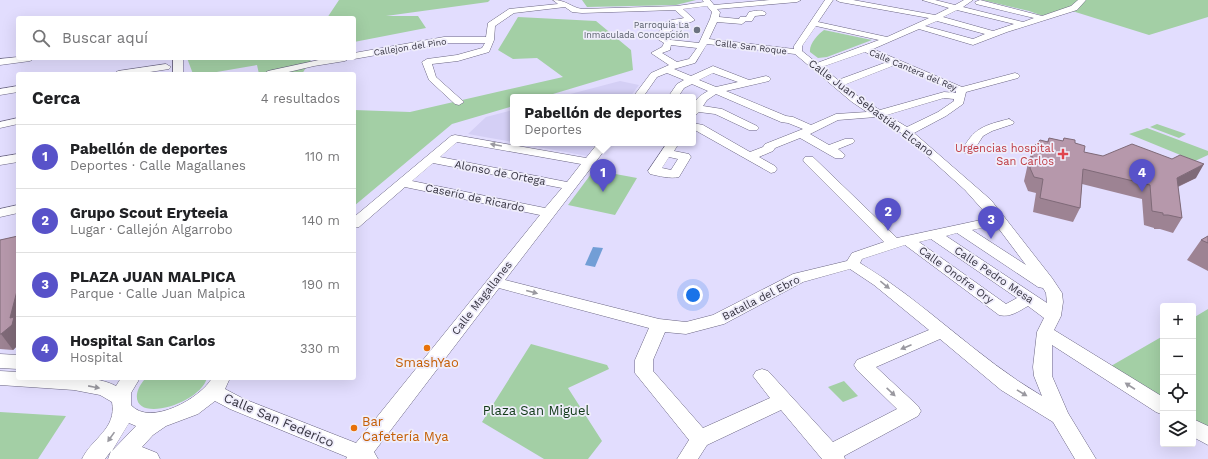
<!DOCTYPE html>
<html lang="es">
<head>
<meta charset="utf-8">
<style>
	body { margin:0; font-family:"Work Sans",sans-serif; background:#f2f2f2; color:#202124 }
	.controls { position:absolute; right:12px; bottom:12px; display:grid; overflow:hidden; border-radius:4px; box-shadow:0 4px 16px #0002 }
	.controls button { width:36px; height:36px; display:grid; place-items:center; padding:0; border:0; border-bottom:1px solid #e0e0e0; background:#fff; color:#202124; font:20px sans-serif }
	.you { position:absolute; left:693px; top:295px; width:14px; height:14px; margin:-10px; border:3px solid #fff; border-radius:50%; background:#1a73e8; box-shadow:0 0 0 6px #1a73e833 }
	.badge { display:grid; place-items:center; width:26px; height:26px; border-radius:50%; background:#5852c9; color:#fff; font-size:13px; font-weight:700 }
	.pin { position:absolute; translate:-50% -33px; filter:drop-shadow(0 1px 2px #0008) }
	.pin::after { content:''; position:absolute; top:21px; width:14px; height:12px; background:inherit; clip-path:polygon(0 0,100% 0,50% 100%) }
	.popup { position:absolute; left:510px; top:94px; width:186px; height:52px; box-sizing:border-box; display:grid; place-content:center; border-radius:4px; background:#fff; filter:drop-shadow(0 1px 3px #0005); font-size:13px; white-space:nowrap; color:#757577 }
	.popup b { font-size:15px; color:#202124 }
	.popup::after { content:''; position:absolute; left:50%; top:100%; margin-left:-8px; border:8px solid transparent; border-top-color:#fff }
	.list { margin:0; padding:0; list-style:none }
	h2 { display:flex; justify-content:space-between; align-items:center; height:52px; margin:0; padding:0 16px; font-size:17px }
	h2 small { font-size:13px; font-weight:400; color:#757577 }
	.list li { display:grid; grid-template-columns:26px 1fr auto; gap:12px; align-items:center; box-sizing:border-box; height:64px; padding:0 16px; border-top:1px solid #e0e0e0 }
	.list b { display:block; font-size:15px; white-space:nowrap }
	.list p { margin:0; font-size:13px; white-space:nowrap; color:#757577 }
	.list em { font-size:13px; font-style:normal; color:#757577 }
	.icon { flex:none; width:22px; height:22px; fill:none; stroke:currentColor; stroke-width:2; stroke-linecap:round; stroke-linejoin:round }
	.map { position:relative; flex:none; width:1208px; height:459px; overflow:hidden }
	.search { position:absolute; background:#fff; box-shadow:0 4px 16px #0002; left:16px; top:16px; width:340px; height:44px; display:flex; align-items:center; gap:10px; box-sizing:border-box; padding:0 14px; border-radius:4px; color:#757577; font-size:15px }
	.panel { position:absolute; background:#fff; box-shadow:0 4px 16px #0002; left:16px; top:72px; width:340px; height:308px; border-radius:4px }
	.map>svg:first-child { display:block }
	.built { fill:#d4cff5 }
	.green { fill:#a3cfa5 }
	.water { fill:#729ed6 }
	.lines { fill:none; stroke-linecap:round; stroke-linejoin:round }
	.minor-casing { stroke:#6a6582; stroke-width:1 }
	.minor { fill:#fff; fill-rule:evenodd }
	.wall { fill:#9d8393 }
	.shaded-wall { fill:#7f6a78 }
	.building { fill:#b698ab; stroke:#7f6a78 }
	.oneway { fill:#9a99a0 }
	.worship-dot { fill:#6b7280; stroke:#efedfb; stroke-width:1.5 }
	.health-dot { fill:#e0444e; stroke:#efedfb; stroke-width:1.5 }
	.food-dot { fill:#e8710a; stroke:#efedfb; stroke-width:1.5 }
	.labels { text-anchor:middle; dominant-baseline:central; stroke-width:3.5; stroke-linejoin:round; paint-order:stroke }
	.far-worship-label { font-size:9px; fill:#5b616d; stroke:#efedfb; text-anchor:end }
	.far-street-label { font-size:9px; fill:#353340; stroke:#efedfb }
	.street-label { font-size:11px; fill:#353340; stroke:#efedfb }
	.health-label { font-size:11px; fill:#be3a42; stroke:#efedfb; text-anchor:end }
	.near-food-label { font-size:13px; fill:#c56008; stroke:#efedfb }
	.near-park-label { font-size:13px; fill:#103916; stroke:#efedfb }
	.near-street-label { font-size:13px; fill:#353340; stroke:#efedfb }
</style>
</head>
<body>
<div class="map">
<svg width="1208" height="459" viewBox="0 0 1208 459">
	<rect width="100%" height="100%" fill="#e2ddfe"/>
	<!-- built -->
	<path class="built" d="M620,81L639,85L630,97H559Z
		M513,110V142L468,134L486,117Z
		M516,143H596L587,156Z"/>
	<!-- green -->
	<path class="green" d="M339,0H490L488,2L386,16H418L426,28L354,42V18H327Z
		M582,0H696L676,5L587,7Z
		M982,0H1208V17L1149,35L1069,10L1046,17L1029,11Z
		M518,17L596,21L631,50L633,70L543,97H513V106L452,124L354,206V110L410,112L563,77L537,58L513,59L498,50Z
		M824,30L872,40L827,57L818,58L810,52C809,44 818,34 824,30Z
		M187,58H312L302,74H259L257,65L205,74H193Z
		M1157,124L1186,134L1179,138L1150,127Z
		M1147,128L1208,151V155L1195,161L1129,134Z
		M594,170L637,178L615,215L568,205Z
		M1208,309V430L1193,420V318Z
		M1163,336V400L1111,366Z
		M531,344L607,365L609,369L568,388L602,441L588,459H544L482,422Z
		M146,378H207C200,404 133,424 137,394C138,388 142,382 146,378Z
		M844,381L858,396L843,402L828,387Z
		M0,412L66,416L38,459H0Z"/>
	<!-- water -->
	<path class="water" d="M593,247L603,248L595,267L585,265Z"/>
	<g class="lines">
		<!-- minor casing -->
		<g class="minor-casing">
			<path id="minor" d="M553,0C567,0 570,7 582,9L677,6L704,2L702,0H710L714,5L770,0H801L797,2L717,9L720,12L719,17L739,19L740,17H746L749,12C754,11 762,9 766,13L765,15L755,16L752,21H746L742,24L717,22L709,39L794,49V46L825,0H833L818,22L887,37L929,18L840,2L836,0H853L935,15L949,8L922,0H935L955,5L964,0H973L963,7L1023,22L1034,18L976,4L975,2L980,0L1042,16L1071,6L1078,0H1086L1077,10L1007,32L973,45L919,29L873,49L962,87L1015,73L1018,74L1020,76L1018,78L966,92L963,104L946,116L914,133L991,200L1052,278L1062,293L1063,302L1061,316L1054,330L1163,397V415L1156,412L1052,345V376L1068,413L1096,459H1075L1053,422L1001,390L940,339L876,367L918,406L921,411L918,416L844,456L845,459H822L781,410L707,445L698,459H677L689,440L635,373V360L649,328L499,288L374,452L378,459H346L347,457L230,409L215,401L198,414L166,426L153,435L142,447L157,453L160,459H108L111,451L105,459H82C92,438 117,429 112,402L100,395L74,390L0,385V371L18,372V378C45,378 93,373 116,386L121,378H140L131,393V405C150,427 201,398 212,378H230L225,389L244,399L356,443L540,215L405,187L359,227L354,228V217L451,136L455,135L586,158L598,143H610L505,280L659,319L686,322L713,315L793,274L847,261L852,253L884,242L805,163L803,160L805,157H813L897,238L990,218L965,190L903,134L876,117L838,120L810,134L829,145L845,139H853L855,141L853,143L838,149L845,155L843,158H835L800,138L775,148L773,151L759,157L775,166L777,169L775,172L771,173L693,129V123L703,125L750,152L763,147L765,144L803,129L788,123L781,122L716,94L707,100L703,106L722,109L757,126L759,128L757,130H749L715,114L699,112L697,114L693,115C693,101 696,98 708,91L692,84L684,88L678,97H668L677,84L684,80L667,73L657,77L643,97H633L651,73L669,65L651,53L662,47L664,43L656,38L660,30L663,29L661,26C667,19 676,20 684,18L675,10L582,13L572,12L565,7L514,13L495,26L494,40L489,52L458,61L432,64L436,77L464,102L459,105L455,104L429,80L422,62L427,59L457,55L482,48L485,43H444L354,59L351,58H354V53L444,37H486L488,23L509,9L558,4ZM707,6L712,12L710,19L699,43L671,40L665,37L666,34L673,30L670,25L691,22L695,20L683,9ZM957,10L1014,24L993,31L943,17ZM937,21L985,34L973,39L925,26ZM816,26L879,40L817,63L802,51V46ZM707,44L795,54L852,102L867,112L836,114L811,125L793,117L786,116L726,91L769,81L771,79L769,77L766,76L749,80L713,66L691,76L674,69L695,63ZM671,45L697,48L689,59L677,62L662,53L670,50ZM865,52L887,62L838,80L822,67ZM895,65L956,91V93L944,92L880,110L860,98L844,85ZM713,73L738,82L716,87L699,80ZM944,98L954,99V101L938,112L907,127L887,115ZM457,142L581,164L567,182L440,157ZM433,163L562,188L545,208L412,181ZM996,225L1026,265L972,230ZM957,233L1038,287L1043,288L1046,293L1047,303L946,236ZM931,239L1017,298L1006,304L919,242ZM905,245L999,315C1010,318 1019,311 1028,306L1044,318L1037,332L1033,367L1034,376L1042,396C977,358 925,302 860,263L862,259ZM850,269L874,285L929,330L857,360L854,365L857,370L897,409L833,442L768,371L762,369L756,371L753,376L770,398L703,428L653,371V360L665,332L686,334L724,324L803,282ZM129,423L136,426L112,451Z
				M18,57L35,58L30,61L0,65V59Z
				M173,58H183V74H173Z
				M328,58H350L345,61L314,66L280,74H263L268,71Z
				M166,64L171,67L169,69L137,74H113L118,71Z
				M18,86V92L0,95V89Z
				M18,118V124L0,128V122Z
				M1009,119L1014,122L1013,124L992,131L983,136L972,153H964L962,151C973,128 985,125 1009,119Z
				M667,143H679L674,151L689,154L691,157L679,177C670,179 659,176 650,174L648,171ZM669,157L678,159L671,170L662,168Z
				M18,154V162L0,165V157Z
				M18,205V213L0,217V209Z
				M0,354L18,355V369L0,368Z
				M1193,419L1208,426V445L1193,437Z"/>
		</g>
		<!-- minor -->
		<use href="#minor" class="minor"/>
	</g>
	<!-- wall -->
	<path class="wall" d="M1049,138L1063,141L1064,138L1075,143L1084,152L1196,178L1178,187L1182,218L1173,233L1160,229H1154V228L1144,225L1142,199L1082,184L1080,208L1073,222L1033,212L1036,193L1028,191L1024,181L1029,159L1034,146L1047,142Z
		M18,236V345L13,350L0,349V240Z
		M1208,236V271L1187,260L1201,240Z"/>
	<!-- shaded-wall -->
	<path class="shaded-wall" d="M1204,164L1196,178L1168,191L1177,178Z
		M18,287V345L13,350L1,334L10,318Z"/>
	<!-- building -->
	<path class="building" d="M1049,138L1063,141L1064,138L1075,140V143L1085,146L1084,152L1103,156L1132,144L1172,159L1180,155L1204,164L1177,178L1182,218L1168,215H1163V213L1152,211L1150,185L1083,169L1080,208L1040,198L1043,179L1034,177L1030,168L1034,146L1040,140L1048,142Z
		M18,236V287L10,318L14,317L12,325L1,334H0V240Z
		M1208,236V243L1201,240Z"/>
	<!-- one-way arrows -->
	<defs><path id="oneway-solid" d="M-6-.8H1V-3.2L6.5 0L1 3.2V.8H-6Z"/></defs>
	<g class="oneway">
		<use href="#oneway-solid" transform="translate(496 145) rotate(-170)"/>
		<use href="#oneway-solid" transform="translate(885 285) rotate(39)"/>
		<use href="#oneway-solid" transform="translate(532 292) rotate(15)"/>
		<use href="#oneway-solid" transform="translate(906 347) rotate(157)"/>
		<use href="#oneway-solid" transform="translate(1130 386) rotate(-147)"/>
		<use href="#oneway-solid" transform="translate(94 387) rotate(11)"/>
		<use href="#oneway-solid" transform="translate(891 392) rotate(43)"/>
		<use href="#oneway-solid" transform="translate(1022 393) rotate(31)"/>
		<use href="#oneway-solid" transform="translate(111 437) rotate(125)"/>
	</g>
	<!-- markers -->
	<circle class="worship-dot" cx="697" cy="30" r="4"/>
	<path class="health-dot" d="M1061 148h4v4h4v4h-4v4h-4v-4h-4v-4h4z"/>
	<g class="food-dot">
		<circle cx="427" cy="348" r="4"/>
		<circle cx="354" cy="428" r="4"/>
	</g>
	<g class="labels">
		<!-- far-worship labels -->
		<g class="far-worship-label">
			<text x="689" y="25">Parroquia La<tspan x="689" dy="10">Inmaculada Concepción</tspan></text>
		</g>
		<!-- far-street labels -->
		<g class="far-street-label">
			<text transform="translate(410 47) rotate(-9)">Callejon del Pino</text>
			<text transform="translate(751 47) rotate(7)">Calle San Roque</text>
			<text transform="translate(913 70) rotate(23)">Calle Cantera del Rey</text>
		</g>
		<!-- street labels -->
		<g class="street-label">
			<text transform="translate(871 108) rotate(37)">Calle Juan Sebastián Elcano</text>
			<text transform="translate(500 173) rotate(11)">Alonso de Ortega</text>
			<text transform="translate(475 198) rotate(12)">Caserío de Ricardo</text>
			<text transform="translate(956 275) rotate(36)">Calle Onofre Ory</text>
			<text transform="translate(994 275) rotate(34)">Calle Pedro Mesa</text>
			<text transform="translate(482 298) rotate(-52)">Calle Magallanes</text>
			<text transform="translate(761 298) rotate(-27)">Batalla del Ebro</text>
		</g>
		<!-- health labels -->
		<g class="health-label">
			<text x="1054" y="148">Urgencias hospital<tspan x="1054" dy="13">San Carlos</tspan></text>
		</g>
		<!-- near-food labels -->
		<g class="near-food-label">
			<text x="427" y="362">SmashYao</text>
			<text x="362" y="421" text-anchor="start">Bar<tspan x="362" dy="15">Cafetería Mya</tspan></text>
		</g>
		<!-- near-park labels -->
		<g class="near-park-label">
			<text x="536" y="410">Plaza San Miguel</text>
		</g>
		<!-- near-street labels -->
		<g class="near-street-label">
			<text transform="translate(279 420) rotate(23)">Calle San Federico</text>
		</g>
	</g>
</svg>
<div class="controls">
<button>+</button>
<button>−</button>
<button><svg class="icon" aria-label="locate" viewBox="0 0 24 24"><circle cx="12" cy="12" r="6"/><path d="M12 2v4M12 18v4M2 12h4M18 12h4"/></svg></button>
<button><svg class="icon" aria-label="layers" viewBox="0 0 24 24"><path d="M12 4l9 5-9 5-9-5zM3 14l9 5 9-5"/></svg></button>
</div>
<div class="you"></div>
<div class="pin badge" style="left:603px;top:192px">1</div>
<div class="popup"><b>Pabellón de deportes</b>Deportes</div>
<div class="pin badge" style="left:888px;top:231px">2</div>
<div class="pin badge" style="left:991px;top:239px">3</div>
<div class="pin badge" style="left:1142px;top:192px">4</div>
<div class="search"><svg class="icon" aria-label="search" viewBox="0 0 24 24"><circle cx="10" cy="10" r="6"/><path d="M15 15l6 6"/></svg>Buscar aquí</div>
<section class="panel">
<h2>Cerca<small>4 resultados</small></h2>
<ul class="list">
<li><span class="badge">1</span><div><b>Pabellón de deportes</b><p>Deportes · Calle Magallanes</p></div><em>110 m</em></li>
<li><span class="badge">2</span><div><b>Grupo Scout Eryteeia</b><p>Lugar · Callejón Algarrobo</p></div><em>140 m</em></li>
<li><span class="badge">3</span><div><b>PLAZA JUAN MALPICA</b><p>Parque · Calle Juan Malpica</p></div><em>190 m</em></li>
<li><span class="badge">4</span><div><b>Hospital San Carlos</b><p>Hospital</p></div><em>330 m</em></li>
</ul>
</section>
</div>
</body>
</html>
